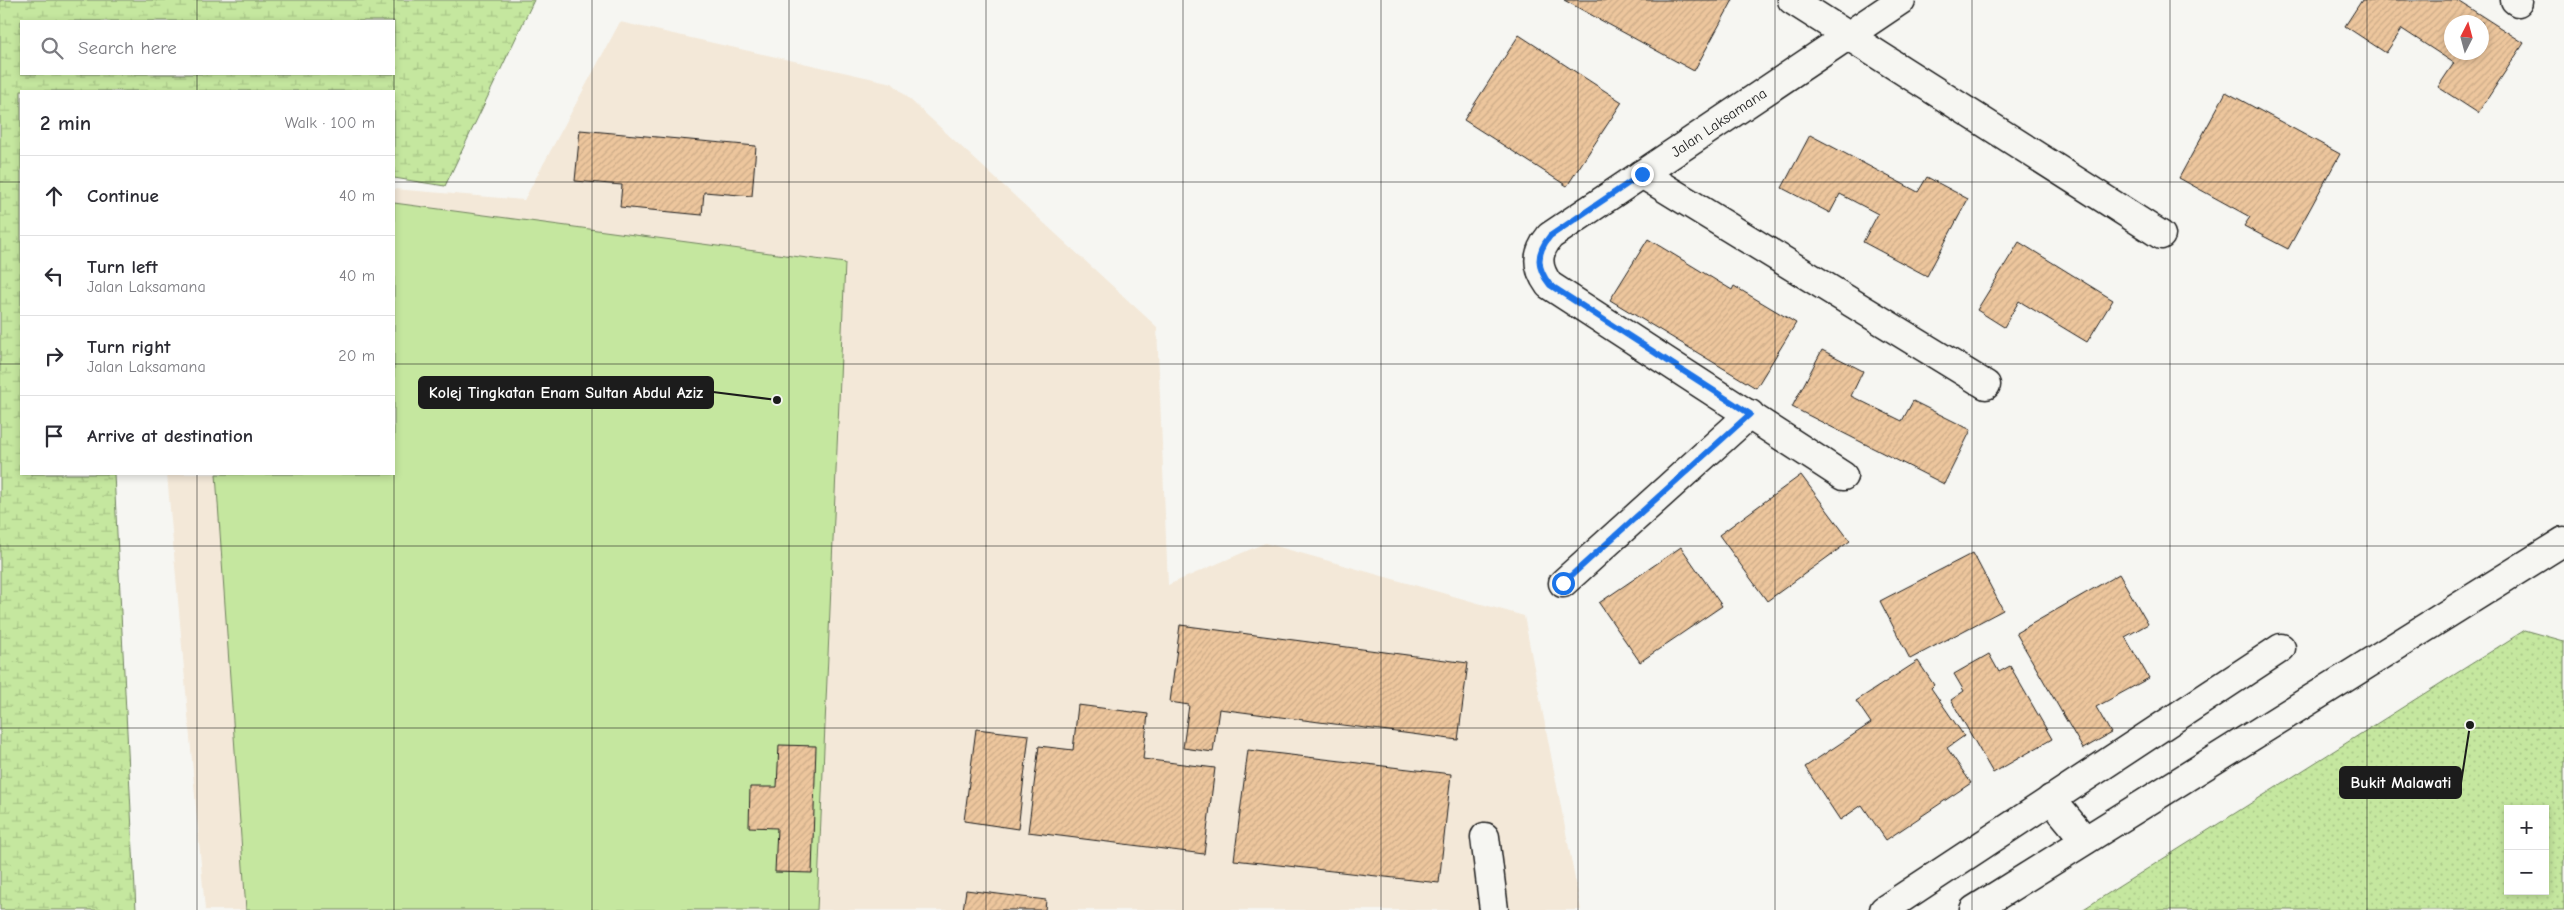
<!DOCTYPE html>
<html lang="en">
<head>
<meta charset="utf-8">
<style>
	body { margin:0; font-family:"Comic Neue",sans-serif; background:#f7f7f7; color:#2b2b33 }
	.controls { position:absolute; right:15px; bottom:15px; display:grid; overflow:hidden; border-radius:0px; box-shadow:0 2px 8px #0003 }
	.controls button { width:45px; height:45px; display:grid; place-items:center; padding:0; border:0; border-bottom:1px solid #e1e1e2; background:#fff; color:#2b2b33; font:25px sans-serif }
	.compass { position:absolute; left:2444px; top:15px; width:45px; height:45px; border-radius:50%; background:#fff; box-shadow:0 2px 8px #0003; rotate:6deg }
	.stop { position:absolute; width:15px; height:15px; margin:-11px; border:4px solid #1a73e8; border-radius:50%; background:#fff }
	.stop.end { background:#1a73e8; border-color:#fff; box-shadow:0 1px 5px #0008 }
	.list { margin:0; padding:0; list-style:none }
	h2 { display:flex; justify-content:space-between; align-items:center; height:65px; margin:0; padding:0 20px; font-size:21px }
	h2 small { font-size:16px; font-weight:400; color:#7c7c81 }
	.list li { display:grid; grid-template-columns:32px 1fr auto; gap:15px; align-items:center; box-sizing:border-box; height:80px; padding:0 20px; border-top:1px solid #e1e1e2 }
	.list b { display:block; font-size:19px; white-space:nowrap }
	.list p { margin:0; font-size:16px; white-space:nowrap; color:#7c7c81 }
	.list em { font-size:16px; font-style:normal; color:#7c7c81 }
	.icon { flex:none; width:28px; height:28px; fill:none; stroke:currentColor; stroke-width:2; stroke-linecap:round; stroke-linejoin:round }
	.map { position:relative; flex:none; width:2564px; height:910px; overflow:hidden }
	.search { position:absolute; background:#fff; box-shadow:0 2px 8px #0003; left:20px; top:20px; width:375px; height:55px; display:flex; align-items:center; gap:12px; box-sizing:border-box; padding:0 18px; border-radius:0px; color:#7c7c81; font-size:19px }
	.panel { position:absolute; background:#fff; box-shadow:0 2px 8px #0003; left:20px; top:90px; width:375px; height:385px; border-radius:0px }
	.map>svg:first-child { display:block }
	.built { fill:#f3e8d8 }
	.grass { fill:url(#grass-dots); stroke:#70825e; fill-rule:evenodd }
	.wetland { fill:url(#wetland-marsh); stroke:#70825e; fill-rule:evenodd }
	.pitch { fill:#c5e79f; stroke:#70825e }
	.building { fill:url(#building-hatch); stroke:#1c1c1c; fill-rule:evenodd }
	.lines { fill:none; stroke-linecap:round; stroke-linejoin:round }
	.minor-casing { stroke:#1c1c1c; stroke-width:31 }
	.minor { stroke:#f6f6f2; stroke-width:28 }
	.route { stroke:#1a73e8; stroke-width:6 }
	.grid { fill:none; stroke:#1c1c1c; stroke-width:1; stroke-opacity:0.55 }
	.labels { text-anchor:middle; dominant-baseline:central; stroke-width:4; stroke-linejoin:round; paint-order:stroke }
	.street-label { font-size:15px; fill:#1c1c1c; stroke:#f6f6f2 }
	.leader { fill:none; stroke:#1c1c1c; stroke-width:2 }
	.callout-dot { fill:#1c1c1c; stroke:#f6f6f2; stroke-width:2 }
	.callout { fill:#1c1c1c; stroke:#1c1c1c; stroke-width:2 }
	.callout-label { font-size:16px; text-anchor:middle; font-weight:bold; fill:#fff }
</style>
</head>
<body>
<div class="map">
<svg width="2564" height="910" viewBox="0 0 2564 910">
	<defs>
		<pattern id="grass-dots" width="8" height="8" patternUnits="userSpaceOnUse" patternTransform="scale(1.25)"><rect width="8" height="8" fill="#c5e79f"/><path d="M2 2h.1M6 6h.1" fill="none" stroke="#a9c688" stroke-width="1.8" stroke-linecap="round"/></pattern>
		<pattern id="wetland-marsh" width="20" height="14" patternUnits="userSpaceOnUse" patternTransform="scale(1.25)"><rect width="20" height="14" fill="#c5e79f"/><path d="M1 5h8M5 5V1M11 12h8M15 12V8" fill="none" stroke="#a9c688"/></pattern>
		<pattern id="building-hatch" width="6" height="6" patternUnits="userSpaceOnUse" patternTransform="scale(1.25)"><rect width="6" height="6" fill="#edc69d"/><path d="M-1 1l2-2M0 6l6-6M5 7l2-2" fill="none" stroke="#cbaa87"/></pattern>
	</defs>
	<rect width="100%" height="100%" fill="#f6f6f2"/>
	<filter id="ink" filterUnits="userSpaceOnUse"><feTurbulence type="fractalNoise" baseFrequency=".02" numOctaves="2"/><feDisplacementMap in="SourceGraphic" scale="10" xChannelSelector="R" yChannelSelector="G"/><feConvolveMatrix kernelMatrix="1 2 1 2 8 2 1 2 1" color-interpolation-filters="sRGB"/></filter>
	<g filter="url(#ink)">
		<!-- built -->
		<path class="built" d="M620,22L892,83L1157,327L1168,585L1265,543L1524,616L1581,910H205L167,474H394V189L524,200Z"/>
		<!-- grass -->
		<path class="grass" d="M2525,630L2564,641V910H2082ZM2508,809H2545V891H2508Z"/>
		<!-- wetland -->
		<path class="wetland" d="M0,0H534L445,186L394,178V91H21V474H114L136,910H0ZM21,21H394V74H21Z"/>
		<!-- pitch -->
		<path class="pitch" d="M394,203L845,263L817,910H246L216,474H394Z"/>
		<!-- building -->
		<path class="building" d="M1564,0H1733L1694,71Z
			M2362,0H2457L2524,43L2478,113L2438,87L2454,63L2402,29L2386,53L2345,26ZM2452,22H2482V52H2452Z
			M1519,35L1622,102L1567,186L1464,120Z
			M2226,92L2340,154L2288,249L2244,226L2250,217L2179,178Z
			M580,130L756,146L752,196L704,192L702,215L620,207L622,185L575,181Z
			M1810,135L1918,192L1927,177L1968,199L1927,276L1863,242L1878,214L1840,194L1830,213L1782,188Z
			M1648,239L1732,290L1734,286L1796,323L1756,388L1610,300Z
			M2019,242L2113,300L2087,342L2019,301L2004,327L1977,310Z
			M1822,350L1863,371L1851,396L1902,421L1913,401L1971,430L1944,484L1792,407Z
			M1801,475L1850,541L1767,601L1719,535Z
			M1681,547L1722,606L1640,662L1599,603Z
			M1973,553L2003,610L1910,659L1880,601Z
			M2119,574L2148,624L2125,637L2149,678L2096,707L2111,733L2083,749L2016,633Z
			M1180,625L1468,663L1458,740L1219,709L1213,752L1183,748L1189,705L1170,702Z
			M1989,654L1999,672L2010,666L2052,739L1993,773L1951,700L1964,691L1954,674Z
			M1918,661L1934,685L1931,688L1964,736L1947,748L1971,783L1886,840L1862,805L1840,820L1805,767L1871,723L1856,701Z
			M1078,705L1148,714L1143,759L1215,768L1204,854L1028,832L1039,746L1073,750Z
			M976,729L1029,735L1018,829L964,821Z
			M779,745L816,746L812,873L775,872L777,828L749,827L750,787H777Z
			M1248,750L1451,774L1439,883L1234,860Z
			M966,890L1046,900L1045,910H963Z"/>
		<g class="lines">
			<!-- minor casing -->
			<g class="minor-casing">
				<g id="minor">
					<path d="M1792,0L2161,235"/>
					<path d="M2515,0L2518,2"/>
					<path d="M1642,174L1986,385"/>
					<path id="s1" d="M1843,476L1549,285C1536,267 1536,253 1550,236L1901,0"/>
					<path d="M1563,583L1750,414"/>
					<path d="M2051,799L2085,840"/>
					<path d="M1485,837L1494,910"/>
					<path d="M1884,910L2281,648"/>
					<path d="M1974,910L2564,541"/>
				</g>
			</g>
			<!-- minor -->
			<use href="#minor" class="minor"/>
		</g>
	</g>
	<g class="lines" filter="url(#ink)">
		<!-- route -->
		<path class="route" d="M1563,583L1750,414L1550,285C1536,267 1536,253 1550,236L1642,174"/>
	</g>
	<!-- grid -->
	<path class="grid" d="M197,0V21M394,0V910M592,0V910M789,0V910M986,0V910M1183,0V910M1381,0V910M1578,0V910M1775,0V910M1972,0V910M2170,0V910M2367,0V910M197,74V91M0,182H21M394,182H2564M0,364H21M394,364H2564M197,474V910M0,546H2564M0,728H2564"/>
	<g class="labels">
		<!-- street labels -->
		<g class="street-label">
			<text stroke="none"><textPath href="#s1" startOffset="608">Jalan Laksamana</textPath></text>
		</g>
	</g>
	<!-- callouts -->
	<path class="leader" d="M777 400L713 392M2470 725L2461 783"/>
	<g class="callout-dot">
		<circle cx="777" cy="400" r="5"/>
		<circle cx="2470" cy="725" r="5"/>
	</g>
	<g class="callout">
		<rect x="419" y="377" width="294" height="31" rx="5"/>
		<rect x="2340" y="767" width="121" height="31" rx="5"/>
	</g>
	<g class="callout-label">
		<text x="566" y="398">Kolej Tingkatan Enam Sultan Abdul Aziz</text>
		<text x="2401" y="788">Bukit Malawati</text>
	</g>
</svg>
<div class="controls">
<button>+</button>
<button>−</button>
</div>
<svg class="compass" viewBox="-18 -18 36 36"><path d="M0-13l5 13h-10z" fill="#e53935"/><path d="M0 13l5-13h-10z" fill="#7c7c81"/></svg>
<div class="stop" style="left:1563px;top:583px"></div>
<div class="stop end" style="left:1642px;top:174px"></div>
<div class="search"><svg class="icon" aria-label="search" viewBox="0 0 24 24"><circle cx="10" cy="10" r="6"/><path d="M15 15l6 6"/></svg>Search here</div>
<section class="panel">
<h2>2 min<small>Walk · 100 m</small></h2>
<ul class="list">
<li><svg class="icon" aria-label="ahead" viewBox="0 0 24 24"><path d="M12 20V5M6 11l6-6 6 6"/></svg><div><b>Continue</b></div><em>40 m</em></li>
<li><svg class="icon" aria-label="left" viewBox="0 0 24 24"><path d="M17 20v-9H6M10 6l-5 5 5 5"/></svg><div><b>Turn left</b><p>Jalan Laksamana</p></div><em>40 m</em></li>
<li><svg class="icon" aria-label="right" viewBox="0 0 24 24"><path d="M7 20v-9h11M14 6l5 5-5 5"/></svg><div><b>Turn right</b><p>Jalan Laksamana</p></div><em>20 m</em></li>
<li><svg class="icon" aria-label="arrive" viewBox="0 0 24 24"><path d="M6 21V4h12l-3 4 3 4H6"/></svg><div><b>Arrive at destination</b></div></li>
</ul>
</section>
</div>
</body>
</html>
